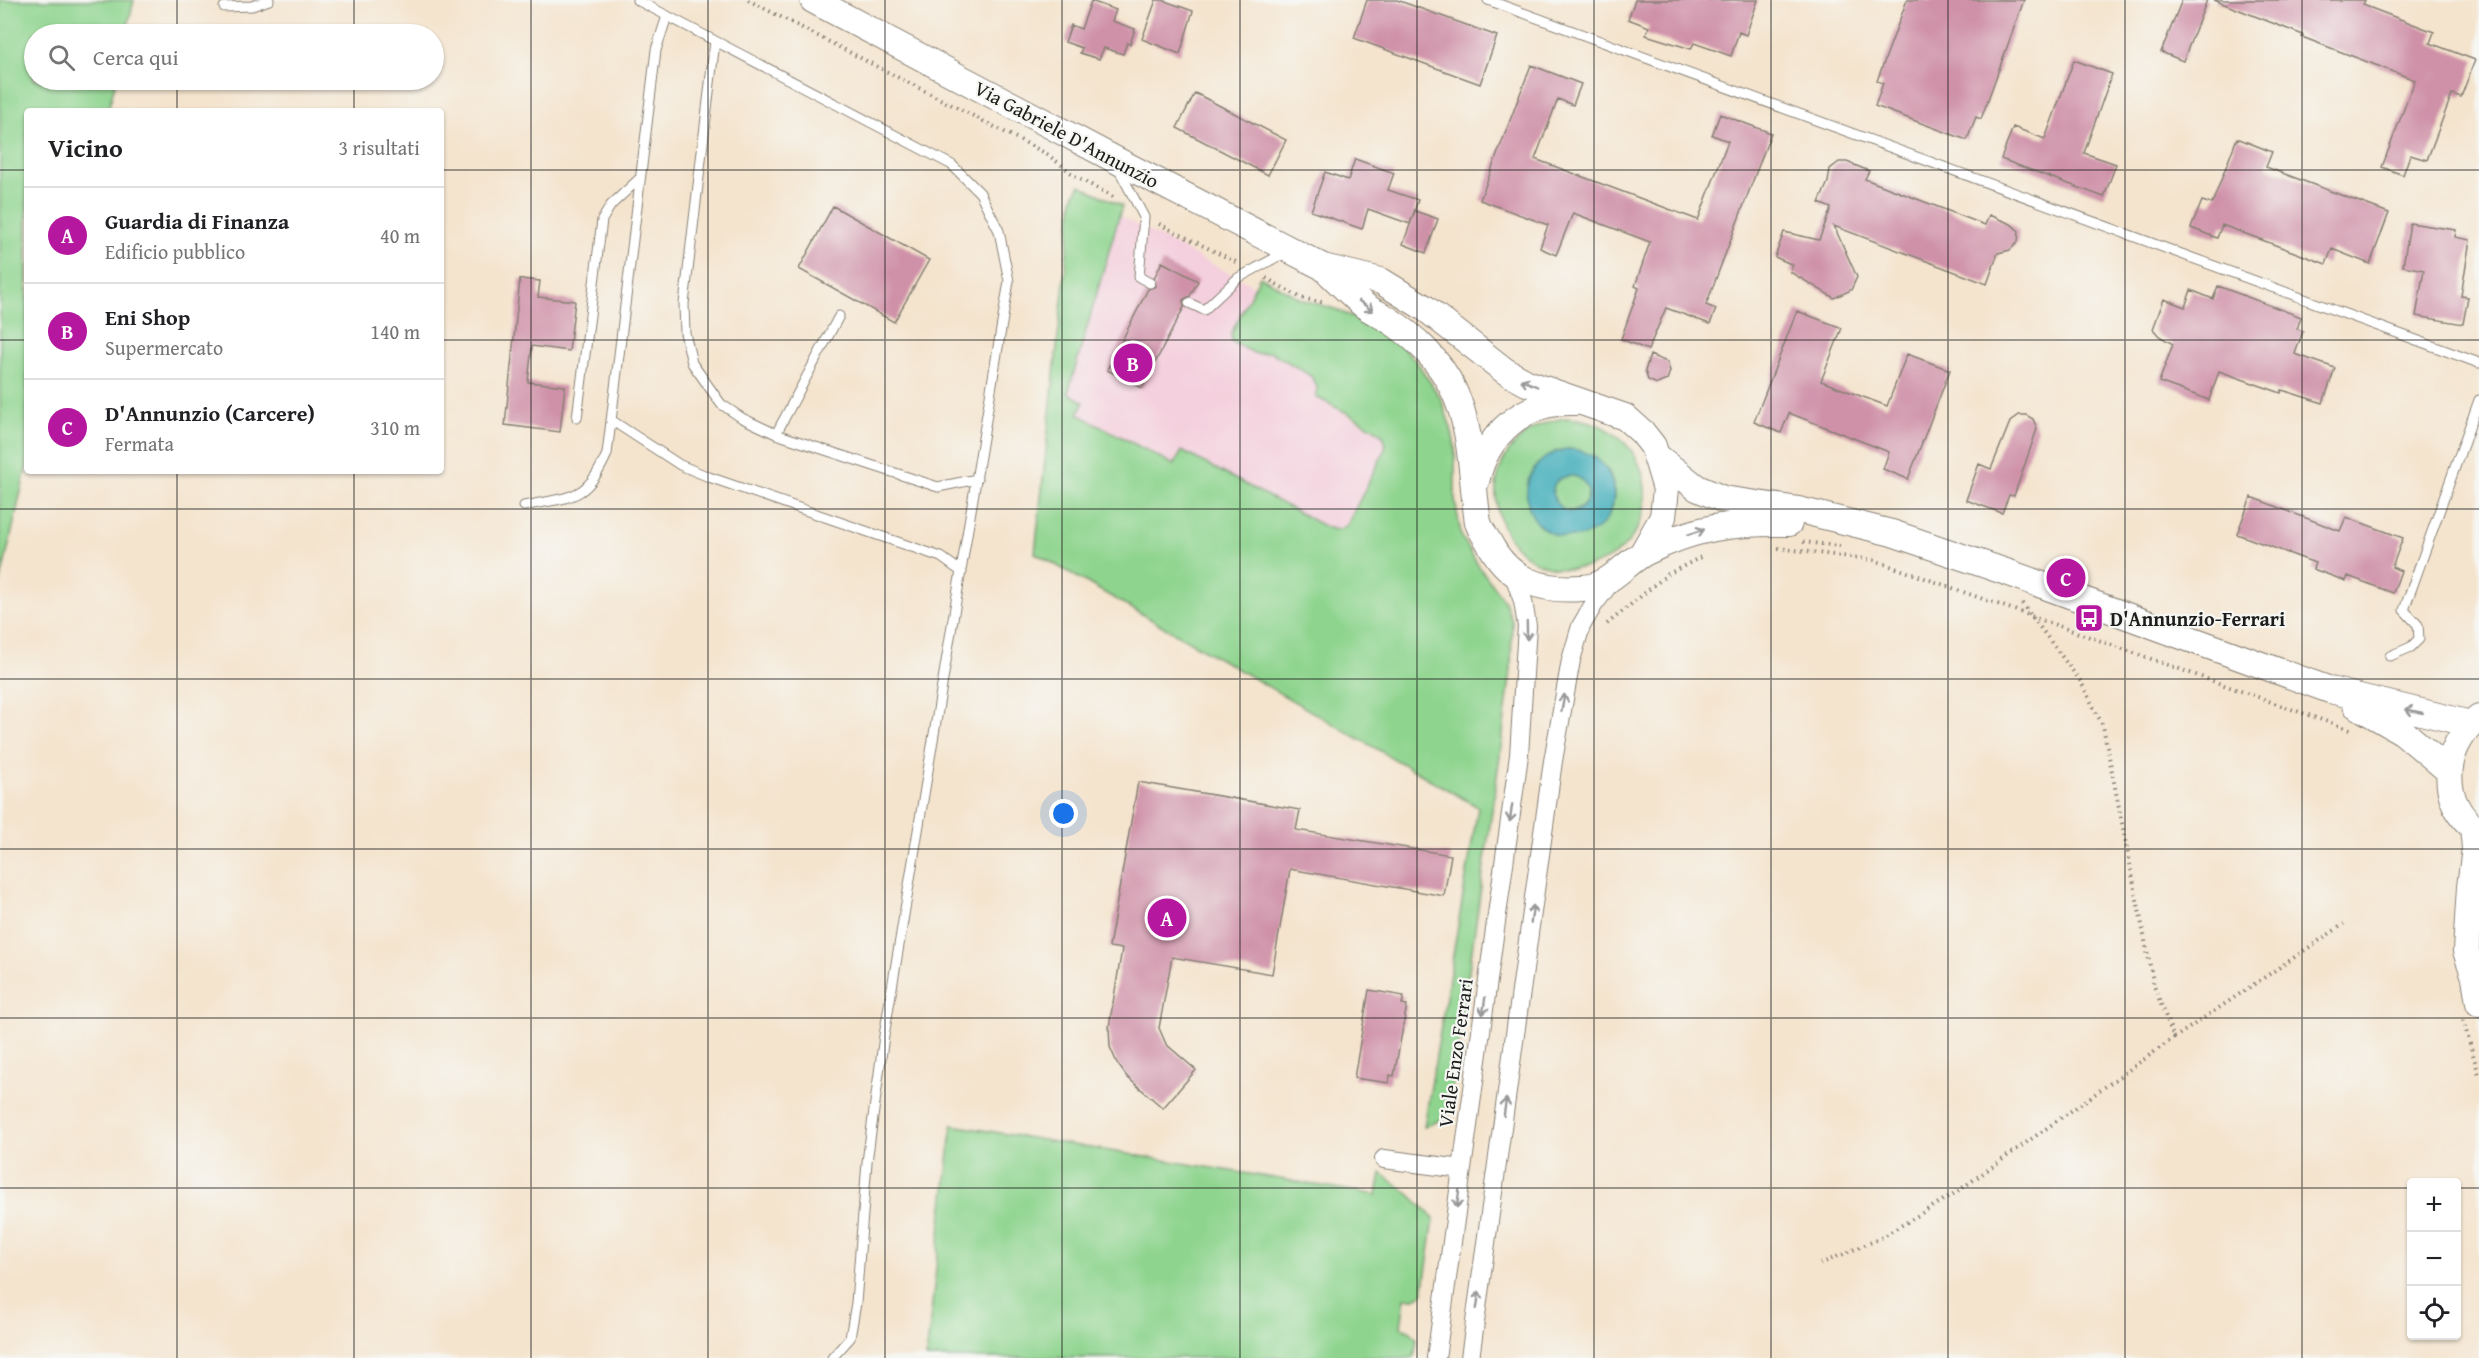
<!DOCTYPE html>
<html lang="it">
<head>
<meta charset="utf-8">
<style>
	body { margin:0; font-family:"Gentium Book Plus",serif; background:#f2f2f2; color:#202124 }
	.controls { position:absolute; right:18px; bottom:18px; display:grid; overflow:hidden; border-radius:6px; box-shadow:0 2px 4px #0004 }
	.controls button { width:54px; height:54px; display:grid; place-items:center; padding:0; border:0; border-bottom:2px solid #e0e0e0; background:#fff; color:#202124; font:30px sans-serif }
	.you { position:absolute; left:1064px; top:814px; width:21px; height:21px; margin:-15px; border:4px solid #fff; border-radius:50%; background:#1a73e8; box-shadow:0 0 0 9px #1a73e833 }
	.badge { display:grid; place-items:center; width:39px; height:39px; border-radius:50%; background:#b5179e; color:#fff; font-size:20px; font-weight:700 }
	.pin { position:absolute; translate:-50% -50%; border:3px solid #fff; box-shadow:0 2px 6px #0006 }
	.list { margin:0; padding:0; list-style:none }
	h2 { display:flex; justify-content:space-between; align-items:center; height:78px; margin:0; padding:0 24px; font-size:26px }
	h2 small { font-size:20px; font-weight:400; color:#757577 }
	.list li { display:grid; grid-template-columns:39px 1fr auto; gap:18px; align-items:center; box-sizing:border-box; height:96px; padding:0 24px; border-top:2px solid #e0e0e0 }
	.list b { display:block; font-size:22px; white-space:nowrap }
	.list p { margin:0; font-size:20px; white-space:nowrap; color:#757577 }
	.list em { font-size:20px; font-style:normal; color:#757577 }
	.icon { flex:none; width:33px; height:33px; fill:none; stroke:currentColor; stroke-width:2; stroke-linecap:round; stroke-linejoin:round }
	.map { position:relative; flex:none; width:2479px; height:1358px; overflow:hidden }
	.search { position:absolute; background:#fff; box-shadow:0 2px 4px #0004; left:24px; top:24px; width:420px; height:66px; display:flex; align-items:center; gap:15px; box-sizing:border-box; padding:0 21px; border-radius:33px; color:#757577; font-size:22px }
	.panel { position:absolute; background:#fff; box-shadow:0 2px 4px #0004; left:24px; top:108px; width:420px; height:366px; border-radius:6px }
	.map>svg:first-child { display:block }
	.built { fill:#f4cfdd }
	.green { fill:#8ed48e; stroke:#557855; stroke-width:1.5; fill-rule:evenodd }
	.water { fill:#3cacb9; stroke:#2c646a; stroke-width:1.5; fill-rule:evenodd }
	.building { fill:#cf91a8 }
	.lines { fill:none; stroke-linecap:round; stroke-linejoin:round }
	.lane-casing { stroke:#888075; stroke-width:11 }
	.street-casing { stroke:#888075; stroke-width:20 }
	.secondary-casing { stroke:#888075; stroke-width:28 }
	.path { stroke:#888075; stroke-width:4; stroke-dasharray:1.5 4.5; stroke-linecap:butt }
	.lane { stroke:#fff; stroke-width:9 }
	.street { stroke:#fff; stroke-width:18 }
	.secondary { stroke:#fff; stroke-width:26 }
	.oneway { stroke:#999 }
	.grid { fill:none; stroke:#1c1c1c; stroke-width:1.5; stroke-opacity:0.55 }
	.labels { text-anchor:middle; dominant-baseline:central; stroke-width:4.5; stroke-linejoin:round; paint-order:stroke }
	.street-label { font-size:20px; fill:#1c1c1c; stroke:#f6f6f2 }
	.poi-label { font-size:20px; font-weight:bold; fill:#1c1c1c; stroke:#f6f6f2; text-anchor:start }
</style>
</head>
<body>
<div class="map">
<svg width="2479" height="1358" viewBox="0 0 2479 1358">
	<rect width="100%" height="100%" fill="#f6f6f2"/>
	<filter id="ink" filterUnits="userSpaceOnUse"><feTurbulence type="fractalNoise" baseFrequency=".0167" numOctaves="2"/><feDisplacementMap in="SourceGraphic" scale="12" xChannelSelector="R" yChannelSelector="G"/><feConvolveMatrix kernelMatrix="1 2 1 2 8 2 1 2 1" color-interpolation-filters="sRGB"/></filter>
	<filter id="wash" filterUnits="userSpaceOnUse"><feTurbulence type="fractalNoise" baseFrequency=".008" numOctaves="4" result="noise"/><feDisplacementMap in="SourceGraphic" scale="24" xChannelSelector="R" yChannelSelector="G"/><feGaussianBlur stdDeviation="1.35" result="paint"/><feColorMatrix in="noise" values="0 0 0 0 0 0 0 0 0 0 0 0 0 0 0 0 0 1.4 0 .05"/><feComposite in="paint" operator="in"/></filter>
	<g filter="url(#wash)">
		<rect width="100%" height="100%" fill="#f4e4ce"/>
		<!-- built -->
		<path class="built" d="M1119,216L1254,286L1231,334L1251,352H1271L1311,376L1317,387L1316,398L1382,434L1386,448L1346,525L1342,529L1337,530L1326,527L1182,452L1175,465L1078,414L1068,394Z"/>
		<!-- green -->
		<path class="green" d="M0,0H134L126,34H34V80H116L108,111H27V465L0,584Z
			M1080,185L1122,206L1068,393L1084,402L1078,414L1174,465L1182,451L1326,527C1334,530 1339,531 1347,525L1383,454C1386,448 1387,442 1383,436C1375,425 1330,405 1316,397L1317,387L1311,376L1271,352L1256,354L1232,342L1231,334L1260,276L1301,299L1335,309L1376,328L1406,350L1419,365L1441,399L1451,428L1455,446V500L1461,535L1478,565L1505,602L1512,621L1511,670L1502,741L1448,1117L1424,1127L1478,807L1035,553L1073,197Z
			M1564,418C1666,421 1673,554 1579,568C1487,581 1457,439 1564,418ZM1567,449C1624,451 1632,523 1576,537L1528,480L1556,451Z
			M1552 493a18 18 0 1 1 36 0a18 18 0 1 1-36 0Z
			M952,1125L1377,1195L1381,1173L1409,1194L1434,1218L1423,1294L1414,1298H1405L1401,1327L1409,1330L1417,1339L1414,1358H926Z"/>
		<!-- water -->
		<path class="water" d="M1567,449C1627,451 1629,533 1574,537C1519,541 1506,461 1567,449ZM1574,476C1587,481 1593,494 1584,505C1562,531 1532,475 1574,476Z"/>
		<g id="blocks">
			<!-- building -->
			<path class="building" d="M1156,0H1162L1193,11L1180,54L1142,39Z
				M1367,0H1397L1497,36L1480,84L1354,38Z
				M1635,0H1758L1746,35L1739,32L1731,56L1694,43L1691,49L1646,35L1649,27L1628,19Z
				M1907,0H2024L1981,119L1976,117L1967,140L1875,106L1883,83L1877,81Z
				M2182,0H2207L2183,61L2161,52Z
				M2214,0H2365L2363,5L2434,32L2430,43L2475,60L2461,97L2452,94L2427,160L2410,155L2403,175L2382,167L2415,80L2302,37L2303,35Z
				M1091,1L1116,10L1112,21L1135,29L1130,44L1127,43L1123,54L1104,48L1099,59L1080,53L1082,48L1065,42L1071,25L1081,29Z
				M2074,60L2112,74L2084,153L2116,164L2104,197L2001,159L2013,127L2045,139Z
				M1531,65L1581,84L1573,105L1558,99L1535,159L1698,220L1728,141L1712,135L1720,114L1771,133L1706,305L1716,309L1710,324L1666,308L1648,350L1621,339L1639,288L1635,286L1650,242L1573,213L1556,255L1540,248L1548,225L1480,200Z
				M1195,93L1286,140L1268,175L1177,128Z
				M2237,138L2272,152L2266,167L2389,213L2370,264L2332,249L2326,264L2222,225L2217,238L2191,228L2202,201L2212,204Z
				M1355,159L1394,173L1388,190L1418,200L1410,224L1368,209L1362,229L1311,211L1325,172L1348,180Z
				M1839,162H1847L1869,171L1865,179L1985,225L1989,215L2011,224L2019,231L2018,242L2010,250L1998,253L1987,284L1834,226L1857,277L1851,290L1834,298L1790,272L1793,265L1775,257L1784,232L1819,240L1831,208L1819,203L1828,182L1830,169Z
				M833,206L929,260L894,322L799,269Z
				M1415,211L1438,219L1426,253L1403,244Z
				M2410,223L2456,230L2455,237L2470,240L2461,296L2468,297L2463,324L2416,316L2424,270L2403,266Z
				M1162,262L1198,281L1190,296L1183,300L1184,307L1142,388L1107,370L1148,289L1156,286L1154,278Z
				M520,279L540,281L538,297L575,301L569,351L532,346L528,382L565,386L560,432L505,425Z
				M2218,286L2301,317L2297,329L2303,331L2295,354L2335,368L2323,403L2282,390L2281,393L2219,371L2209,400L2159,382L2173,344L2159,336L2153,329L2164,299L2185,307L2191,290L2213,299Z
				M1797,311L1842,328L1821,381L1887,406L1907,354L1950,370L1908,479L1883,469L1889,452L1789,413L1781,433L1754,422Z
				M1650,355L1667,362L1670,371L1667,380L1657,384L1648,380L1645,371Z
				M2019,415H2026L2033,419L2037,429L2014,496L2009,495L2002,513L1966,500L1979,464L1991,469L2010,422Z
				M2251,497L2340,531L2346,517L2403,538L2392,567L2401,571L2393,593L2348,576L2346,581L2313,569L2315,563L2237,534Z
				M1138,782L1300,810L1296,830L1451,855L1444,896L1290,869L1272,974L1172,957L1159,1028L1166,1044L1196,1070L1163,1108L1127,1077L1117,1063L1110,1047L1109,1027L1122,949L1109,947Z
				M1369,990L1404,996L1402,1004L1407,1005L1394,1076L1390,1075L1389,1083L1354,1078Z"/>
		</g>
	</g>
	<g filter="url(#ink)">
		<use href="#blocks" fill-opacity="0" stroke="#888075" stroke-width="1.5"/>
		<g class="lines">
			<!-- lane casing -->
			<g class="lane-casing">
				<path id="lane" d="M637,0L952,165L980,193L999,231L1009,281L884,1036L867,1162L856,1303L850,1338L832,1358
					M1488,0L2479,363
					M224,7L252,6L269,0
					M715,41L684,304L685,333L692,363L721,404L742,418L776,434L938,487L977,479
					M1119,170L1144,217L1139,277L1150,283
					M1189,303L1204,310L1238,278L1286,252
					M577,418L602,220L611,205L639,179
					M611,420L680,465L709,477L941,557L962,572
					M776,434L839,316
					M524,506C571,496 586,502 607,454L656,50L667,16
					M2390,656L2411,647L2419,639L2418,625L2404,610L2479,400"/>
			</g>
			<!-- street casing -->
			<g class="street-casing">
				<path id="street" d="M1384,1159L1462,1169
					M1436,1358L1519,755L1527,626L1523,601L1514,575
					M1470,1358L1553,761L1571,660L1581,626L1594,604L1612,580"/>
			</g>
			<!-- secondary casing -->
			<g class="secondary-casing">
				<path id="secondary" d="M813,0L1114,159L1323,267L1381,281L1425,308L1505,371L1527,383L1625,417L1642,432L1653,446L1666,489L1663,517L1642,554
					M1325,269C1338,281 1351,295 1365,306C1372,311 1381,315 1389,320C1414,336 1440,361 1453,389C1473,429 1471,478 1478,522C1480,530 1487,538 1491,546C1511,582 1543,591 1582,588C1609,587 1623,565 1644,553C1694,527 1734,522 1789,523
					M1659,458L1697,488L1723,499L1799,510L1892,533L2012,574L2330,690L2471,724
					M1476,482C1486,434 1524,400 1575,402
					M2356,705L2403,732L2449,771
					M2479,718C2442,745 2437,805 2479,831
					M2473,827L2475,848L2470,887L2466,951L2475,977L2479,1003"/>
			</g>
			<!-- path -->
			<path class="path" d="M748,0L1047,154L1078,178L1117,199
				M1159,224L1236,262
				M1266,278L1301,298L1325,303
				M1803,542L1840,546
				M1778,548L1874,560L2350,730
				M1607,624L1668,574L1703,556
				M2463,1020L2479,1075
				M2174,1038L2344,924
				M1820,1264L1879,1239L1955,1193L2174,1038L2154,986L2103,726L2081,682L2021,602"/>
			<!-- lane -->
			<use href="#lane" class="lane"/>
			<!-- street -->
			<use href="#street" class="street"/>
			<!-- secondary -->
			<use href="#secondary" class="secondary"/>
		</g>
		<!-- one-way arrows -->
		<defs><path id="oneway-shaft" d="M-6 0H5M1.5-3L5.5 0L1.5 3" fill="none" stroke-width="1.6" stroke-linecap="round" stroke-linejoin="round" transform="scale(1.5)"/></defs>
		<g class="oneway">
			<use href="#oneway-shaft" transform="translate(1366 306) rotate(36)"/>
			<use href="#oneway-shaft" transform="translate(1529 383) rotate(-157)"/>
			<use href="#oneway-shaft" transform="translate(1696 532) rotate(-18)"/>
			<use href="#oneway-shaft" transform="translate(1527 631) rotate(89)"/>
			<use href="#oneway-shaft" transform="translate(1563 703) rotate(-80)"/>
			<use href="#oneway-shaft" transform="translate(2414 711) rotate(-167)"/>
			<use href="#oneway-shaft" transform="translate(1511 813) rotate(98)"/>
			<use href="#oneway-shaft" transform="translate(1532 914) rotate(-82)"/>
			<use href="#oneway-shaft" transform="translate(1484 1006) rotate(98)"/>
			<use href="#oneway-shaft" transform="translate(1505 1107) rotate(-82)"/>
			<use href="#oneway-shaft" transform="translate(1458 1199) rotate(98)"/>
			<use href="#oneway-shaft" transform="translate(1478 1300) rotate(-82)"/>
		</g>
	</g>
	<!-- grid -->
	<path class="grid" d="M177,0V34M354,0V34M531,0V1358M708,0V1358M885,0V1358M1062,0V1358M1240,0V1358M1417,0V1358M1594,0V1358M1771,0V1358M1948,0V1358M2125,0V1358M2302,0V1358M177,80V111M354,80V111M0,170H27M441,170H2479M0,340H27M441,340H2479M177,471V1358M354,471V1358M0,509H2479M0,679H2479M0,849H2479M0,1018H2479M0,1188H2412M2456,1188H2479"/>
	<!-- icons -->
	<defs>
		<g id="bus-square" transform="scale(1.5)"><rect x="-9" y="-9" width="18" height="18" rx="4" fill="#b5179e" stroke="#f6f6f2"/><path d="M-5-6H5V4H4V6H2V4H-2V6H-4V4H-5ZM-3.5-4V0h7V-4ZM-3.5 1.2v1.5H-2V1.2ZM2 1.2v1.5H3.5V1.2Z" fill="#fff"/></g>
	</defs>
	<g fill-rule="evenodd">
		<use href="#bus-square" x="2089" y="618"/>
	</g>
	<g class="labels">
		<!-- street labels -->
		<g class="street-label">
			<text transform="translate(1067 134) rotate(28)">Via Gabriele D'Annunzio</text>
			<text transform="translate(1455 1053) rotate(-82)">Viale Enzo Ferrari</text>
		</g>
		<!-- poi labels -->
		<g class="poi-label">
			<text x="2110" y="618">D'Annunzio-Ferrari</text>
		</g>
	</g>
</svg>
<div class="controls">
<button>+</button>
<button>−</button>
<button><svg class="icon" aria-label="locate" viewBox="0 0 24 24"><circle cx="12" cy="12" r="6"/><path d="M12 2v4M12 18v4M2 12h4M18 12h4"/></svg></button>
</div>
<div class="you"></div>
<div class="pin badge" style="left:1167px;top:918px">A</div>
<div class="pin badge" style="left:1133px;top:363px">B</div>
<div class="pin badge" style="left:2066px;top:578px">C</div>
<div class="search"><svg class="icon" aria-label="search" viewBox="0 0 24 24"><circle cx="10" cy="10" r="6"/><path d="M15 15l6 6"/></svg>Cerca qui</div>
<section class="panel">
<h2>Vicino<small>3 risultati</small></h2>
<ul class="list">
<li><span class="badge">A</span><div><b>Guardia di Finanza</b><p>Edificio pubblico</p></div><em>40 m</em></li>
<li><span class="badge">B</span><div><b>Eni Shop</b><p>Supermercato</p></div><em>140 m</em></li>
<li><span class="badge">C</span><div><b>D'Annunzio (Carcere)</b><p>Fermata</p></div><em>310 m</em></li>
</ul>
</section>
</div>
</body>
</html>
